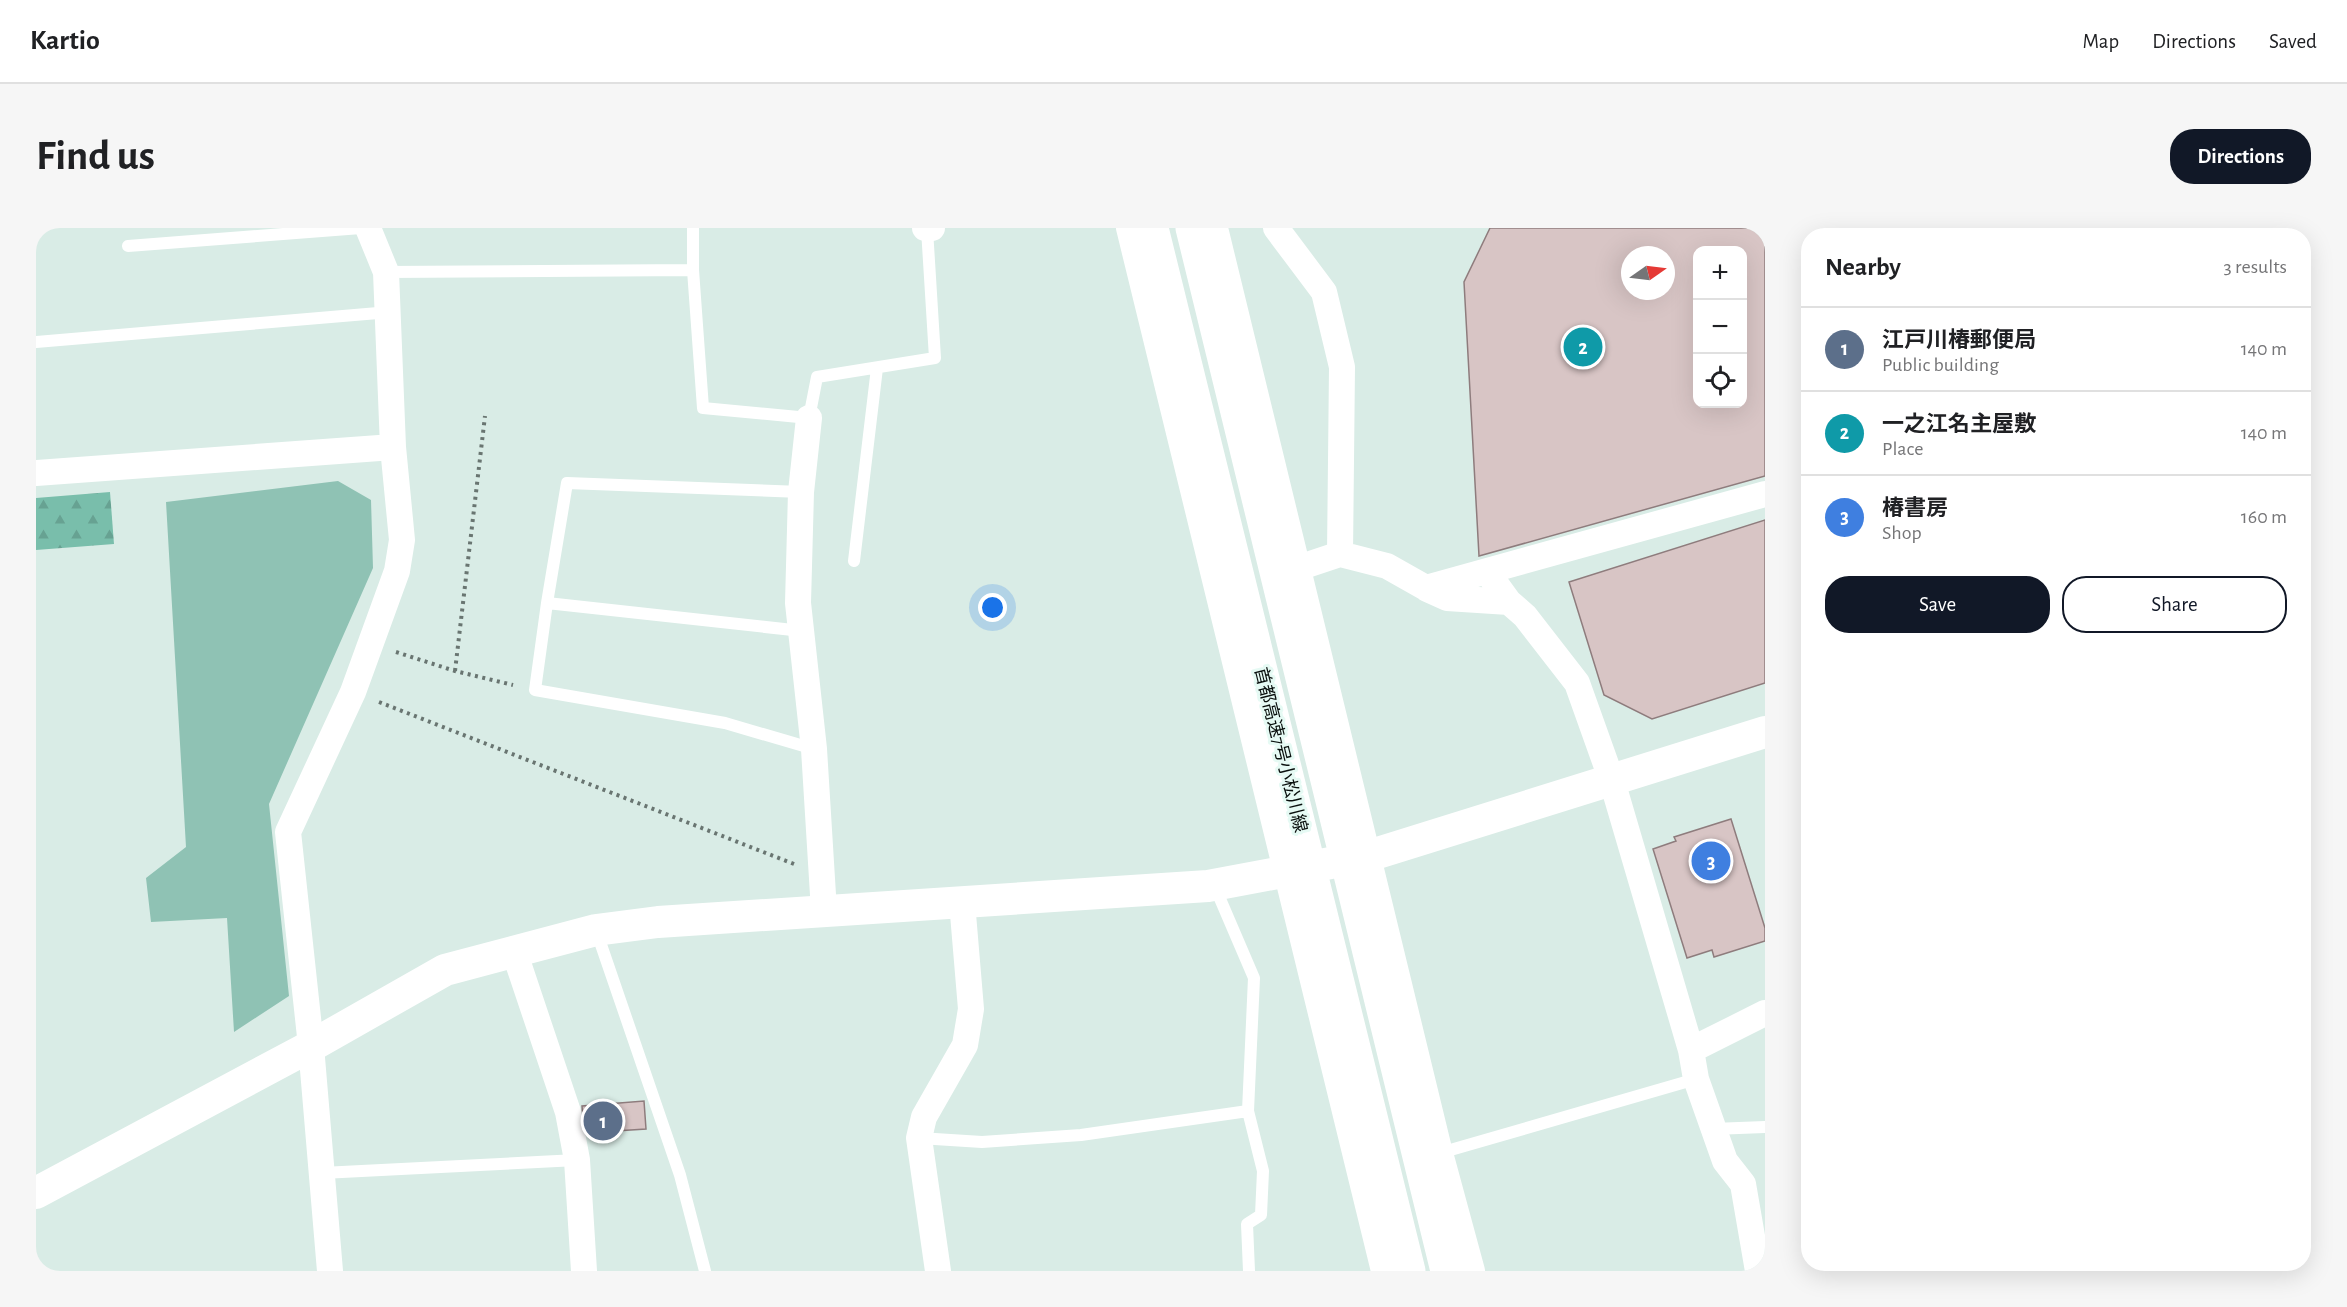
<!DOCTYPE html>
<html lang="en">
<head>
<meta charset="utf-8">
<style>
	body { margin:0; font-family:"Alegreya Sans","Noto Sans JP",sans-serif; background:#f6f6f6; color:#202124 }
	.controls { position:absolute; right:18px; top:18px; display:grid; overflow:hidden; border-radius:12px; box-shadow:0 6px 24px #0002 }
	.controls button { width:54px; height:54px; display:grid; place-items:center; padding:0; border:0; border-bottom:2px solid #e0e0e0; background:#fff; color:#202124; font:30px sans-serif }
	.compass { position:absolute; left:1585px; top:18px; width:54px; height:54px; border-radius:50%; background:#fff; box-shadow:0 6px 24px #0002; rotate:76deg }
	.you { position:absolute; left:957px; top:380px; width:21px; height:21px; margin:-15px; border:4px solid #fff; border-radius:50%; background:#1a73e8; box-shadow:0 0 0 9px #1a73e833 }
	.badge { display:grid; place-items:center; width:39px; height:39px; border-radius:50%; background:#111827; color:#fff; font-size:20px; font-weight:700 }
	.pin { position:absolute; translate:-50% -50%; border:3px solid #fff; box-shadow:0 2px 6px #0006 }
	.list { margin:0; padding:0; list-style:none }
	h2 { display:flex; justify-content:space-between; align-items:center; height:78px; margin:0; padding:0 24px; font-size:26px }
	h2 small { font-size:20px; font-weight:400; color:#757577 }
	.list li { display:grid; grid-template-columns:39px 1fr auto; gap:18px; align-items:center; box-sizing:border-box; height:84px; padding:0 24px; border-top:2px solid #e0e0e0 }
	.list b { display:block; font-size:22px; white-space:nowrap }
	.list p { margin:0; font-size:20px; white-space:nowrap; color:#757577 }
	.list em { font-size:20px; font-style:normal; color:#757577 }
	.actions { display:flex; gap:12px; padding:18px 24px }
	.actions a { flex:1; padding:14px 0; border:2px solid #111827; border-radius:24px; text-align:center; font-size:21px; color:#111827 }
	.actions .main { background:#111827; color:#fff }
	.icon { flex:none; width:33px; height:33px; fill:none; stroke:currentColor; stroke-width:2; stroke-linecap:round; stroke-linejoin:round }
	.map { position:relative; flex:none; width:1729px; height:1043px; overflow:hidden; border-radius:24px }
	header { display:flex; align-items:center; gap:36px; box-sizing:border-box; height:84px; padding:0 30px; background:#fff; border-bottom:2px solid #e0e0e0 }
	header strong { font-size:28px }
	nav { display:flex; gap:33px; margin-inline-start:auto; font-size:21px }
	.intro { display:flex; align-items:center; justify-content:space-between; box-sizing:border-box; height:144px; padding:0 36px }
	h1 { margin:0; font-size:42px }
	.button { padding:15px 27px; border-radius:24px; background:#111827; color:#fff; font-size:21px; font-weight:700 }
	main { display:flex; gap:36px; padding:0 36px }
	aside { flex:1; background:#fff; border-radius:24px; box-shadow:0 6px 24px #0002 }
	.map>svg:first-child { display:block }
	.forest { fill:url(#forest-firs) }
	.park { fill:#8fc2b4 }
	.building { fill:#d8c5c5; stroke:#8e7c7d; stroke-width:1.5; fill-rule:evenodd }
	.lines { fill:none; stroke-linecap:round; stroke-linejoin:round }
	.path { stroke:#697571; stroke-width:4; stroke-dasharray:3 4.5; stroke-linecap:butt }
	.service { stroke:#fff; stroke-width:12 }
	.minor { stroke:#fff; stroke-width:26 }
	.tertiary { stroke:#fff; stroke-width:32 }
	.motorway { stroke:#fff; stroke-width:33 }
	.labels { text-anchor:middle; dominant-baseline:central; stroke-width:6; stroke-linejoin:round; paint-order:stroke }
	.street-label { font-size:18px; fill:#090f0d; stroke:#e6faf4 }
</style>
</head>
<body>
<header>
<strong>Kartio</strong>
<nav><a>Map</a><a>Directions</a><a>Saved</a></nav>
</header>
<div class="intro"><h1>Find us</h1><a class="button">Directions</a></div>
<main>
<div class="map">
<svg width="1729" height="1043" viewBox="0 0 1729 1043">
	<defs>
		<pattern id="forest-firs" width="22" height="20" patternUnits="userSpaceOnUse" patternTransform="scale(1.5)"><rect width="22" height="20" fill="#79beab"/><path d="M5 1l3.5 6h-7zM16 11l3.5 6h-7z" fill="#67a292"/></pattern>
	</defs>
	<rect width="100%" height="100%" fill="#d9ece6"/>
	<!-- forest -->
	<path class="forest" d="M74,264L78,316L0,322V270Z"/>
	<!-- park -->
	<path class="park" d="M302,253L335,272L337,340L233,576L253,768L198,804L191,690L115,694L110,650L150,619L130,274Z"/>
	<!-- building -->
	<path class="building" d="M1454,0H1729V248L1443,328L1428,54ZM1662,22H1706V176H1662ZM1594,27H1630V63H1594Z
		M1729,292V455L1616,491L1568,467L1533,354Z
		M1695,591L1729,700V713L1678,729L1676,722L1651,730L1617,621L1640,613L1638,609Z
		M608,873L610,901L548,905L546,878Z"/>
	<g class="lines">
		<!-- path -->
		<path class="path" d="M360,424L419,443L477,457
			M419,443L449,188
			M343,474L758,636"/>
		<!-- service -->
		<path class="service" d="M657,0V42L667,180L773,190L781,149L899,130L891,1
			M92,18L325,0
			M350,44L657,42
			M0,114L354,84
			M765,264L531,255L511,375L766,403
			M818,333L841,140
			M511,375L499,462L689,495L778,521
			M1179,659L1218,750L1212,883L1227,943L1225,987L1211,996L1213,1043
			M560,702L644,947L669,1043
			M1677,901L1729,899
			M883,910L946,914L1045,907L1212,883
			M1404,925L1660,851
			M286,945L541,932"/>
		<!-- minor -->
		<path class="minor" d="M889,0H896
			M1093,0L1348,1043
			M1179,0L1404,925L1436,1043
			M1240,0L1288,64L1306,139L1304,326L1262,340
			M773,190L765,264L762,375L778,521L788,683
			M0,245L357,219
			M1304,326L1351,338L1390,360L1729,266
			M1452,345L1473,374L1489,388L1541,455L1576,553L1655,822L1660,851L1689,933L1707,956L1722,1043
			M1391,361L1411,370L1473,374
			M478,723L532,884L541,932L548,1043
			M1655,822L1729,785
			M294,1043L275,818L252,604L317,464L361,343L366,312L357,219L350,44L332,0
			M902,1043L883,910L888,889L929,817L935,781L926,674"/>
		<!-- tertiary -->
		<path class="tertiary" d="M0,965L275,818L409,742L560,702L622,694L1172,658L1332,628L1729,504"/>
		<!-- motorway -->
		<path class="motorway" d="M1116,0L1373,1043
			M1156,0L1411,1043"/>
	</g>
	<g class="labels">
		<!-- street labels -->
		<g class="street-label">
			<text transform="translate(1244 522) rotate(76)">首都高速7号小松川線</text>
		</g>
	</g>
</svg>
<div class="controls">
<button>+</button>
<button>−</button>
<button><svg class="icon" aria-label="locate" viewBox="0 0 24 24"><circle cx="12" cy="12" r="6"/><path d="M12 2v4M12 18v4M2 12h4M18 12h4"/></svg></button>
</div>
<svg class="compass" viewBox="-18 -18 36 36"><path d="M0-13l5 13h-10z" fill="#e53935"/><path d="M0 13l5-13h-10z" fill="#757577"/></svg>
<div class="you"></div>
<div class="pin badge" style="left:567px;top:893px;background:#5c6f8a">1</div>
<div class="pin badge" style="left:1547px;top:119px;background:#0f9aa8">2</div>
<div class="pin badge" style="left:1675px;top:633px;background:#3f7fe0">3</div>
</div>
<aside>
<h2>Nearby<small>3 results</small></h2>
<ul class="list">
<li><span class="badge" style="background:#5c6f8a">1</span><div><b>江戸川椿郵便局</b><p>Public building</p></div><em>140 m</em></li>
<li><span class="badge" style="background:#0f9aa8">2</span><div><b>一之江名主屋敷</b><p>Place</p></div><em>140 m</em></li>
<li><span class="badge" style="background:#3f7fe0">3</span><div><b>椿書房</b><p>Shop</p></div><em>160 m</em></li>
</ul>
<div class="actions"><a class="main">Save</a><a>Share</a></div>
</aside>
</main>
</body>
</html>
